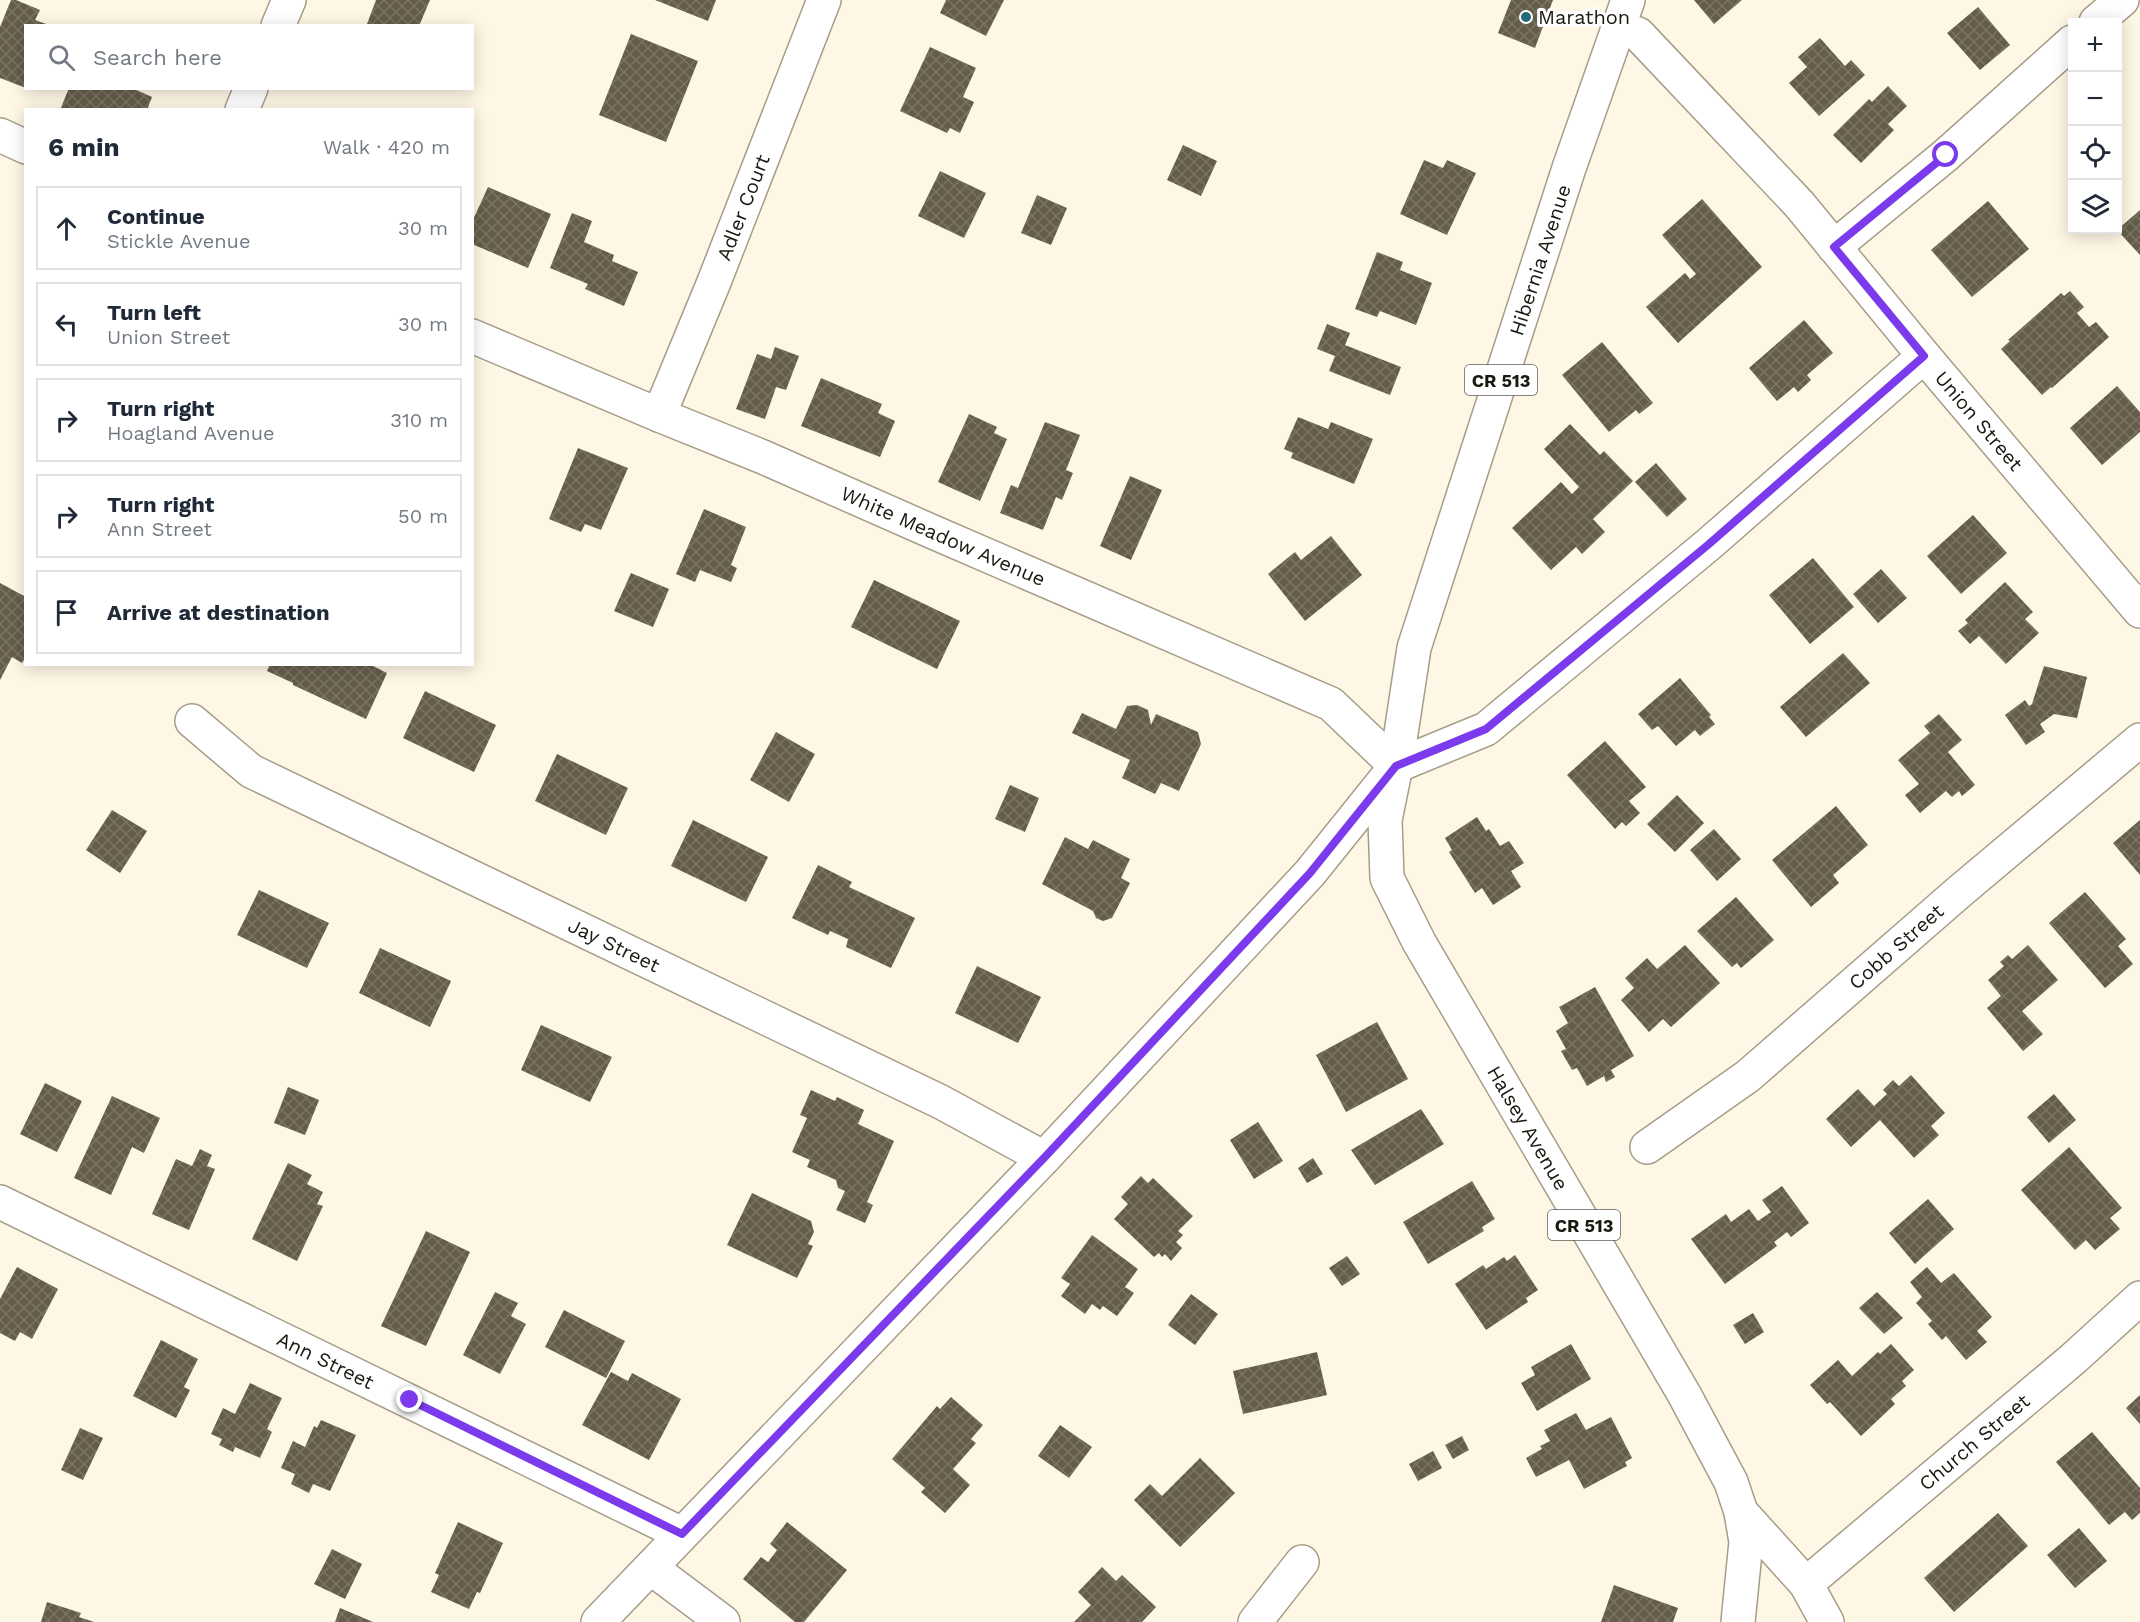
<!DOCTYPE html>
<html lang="en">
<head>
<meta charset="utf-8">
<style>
	body { margin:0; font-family:"Work Sans",sans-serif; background:#f2f2f3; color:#1f2937 }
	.controls { position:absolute; right:18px; top:18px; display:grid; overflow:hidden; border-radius:0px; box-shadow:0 3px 15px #0003 }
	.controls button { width:54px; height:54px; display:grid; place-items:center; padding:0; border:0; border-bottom:2px solid #e0e1e3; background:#fff; color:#1f2937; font:30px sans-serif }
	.stop { position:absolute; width:18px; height:18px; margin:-14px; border:4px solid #7c3aed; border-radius:50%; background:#fff }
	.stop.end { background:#7c3aed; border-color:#fff; box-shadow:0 2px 6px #0008 }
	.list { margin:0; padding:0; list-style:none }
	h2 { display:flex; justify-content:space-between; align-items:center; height:78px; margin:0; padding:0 24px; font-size:26px }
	h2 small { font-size:20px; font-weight:400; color:#747a83 }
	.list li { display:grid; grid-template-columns:39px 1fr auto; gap:18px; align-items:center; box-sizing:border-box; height:84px; margin:0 12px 12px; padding:0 12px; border:2px solid #e0e1e3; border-radius:0px }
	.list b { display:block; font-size:22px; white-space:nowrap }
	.list p { margin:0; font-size:20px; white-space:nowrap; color:#747a83 }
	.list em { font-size:20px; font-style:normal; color:#747a83 }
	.icon { flex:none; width:33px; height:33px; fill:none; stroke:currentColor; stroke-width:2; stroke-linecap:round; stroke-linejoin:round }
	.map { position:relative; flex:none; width:2140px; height:1622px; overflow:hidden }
	.search { position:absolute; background:#fff; box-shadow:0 3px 15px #0003; left:24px; top:24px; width:450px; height:66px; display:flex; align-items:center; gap:15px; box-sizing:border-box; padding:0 21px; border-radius:0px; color:#747a83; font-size:22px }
	.panel { position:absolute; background:#fff; box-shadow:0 3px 15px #0003; left:24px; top:108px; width:450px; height:558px; border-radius:0px }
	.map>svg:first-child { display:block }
	.building { fill:url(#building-cross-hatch) }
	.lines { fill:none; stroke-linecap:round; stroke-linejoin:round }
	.minor-casing { stroke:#a69d89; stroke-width:36 }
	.major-casing { stroke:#a69d89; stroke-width:36 }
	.minor { stroke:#fff; stroke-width:33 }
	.major { stroke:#fff; stroke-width:33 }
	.route { stroke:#7c3aed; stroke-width:8 }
	.poi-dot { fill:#246a79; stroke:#fff; stroke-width:2 }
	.labels { text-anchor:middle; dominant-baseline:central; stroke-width:6; stroke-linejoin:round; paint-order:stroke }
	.shield { fill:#fff; stroke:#5f5d58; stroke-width:1.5 }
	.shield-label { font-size:18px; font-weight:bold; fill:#1b1810 }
	.poi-label { font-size:20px; fill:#1b1810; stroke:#fff; text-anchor:start }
	.street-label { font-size:20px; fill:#1b1810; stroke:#fff }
</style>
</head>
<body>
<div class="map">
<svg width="2140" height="1622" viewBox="0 0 2140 1622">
	<defs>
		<pattern id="building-cross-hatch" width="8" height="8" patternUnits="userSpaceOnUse" patternTransform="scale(1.5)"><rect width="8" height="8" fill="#655d4a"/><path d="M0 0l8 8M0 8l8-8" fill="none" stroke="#7a7465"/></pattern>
	</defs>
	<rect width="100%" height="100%" fill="#fff7e5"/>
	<!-- building -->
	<path class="building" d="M11,0H16L40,10L35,20L49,25L26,26V88L0,78V27Z
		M376,0H430L419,26H371L367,24Z
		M655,0H716L708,21Z
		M946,0H1004L986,36L940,13Z
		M1511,0H1553L1535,48L1498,33Z
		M1694,0H1742L1714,24Z
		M1978,7L2010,45L1980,70L1947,33Z
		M631,34L698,61L666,142L599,115Z
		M1820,38L1845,66L1851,60L1865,75L1819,116L1789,83L1807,67L1798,57Z
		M930,47L976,68L963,97L974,102L960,133L950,128L947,133L900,111Z
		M1888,86L1907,106L1888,124L1894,130L1861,163L1833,135L1869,99L1872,102Z
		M69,88H132L152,97L147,110H60Z
		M1183,145L1217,161L1201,196L1167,180Z
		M1424,160L1443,168L1447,160L1476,173L1447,235L1400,214Z
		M940,171L986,193L964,238L918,216Z
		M488,187L551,214L528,268L472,244V222Z
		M1037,195L1067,208L1051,245L1021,233Z
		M1702,199L1762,267L1678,343L1646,307L1685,273L1690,279L1696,274L1662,235Z
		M1988,201L2029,249L1972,297L1931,250Z
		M2140,210V255L2117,230Z
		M572,213L592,221L584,242L614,255L612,261L638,272L624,306L585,289L588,284L550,268Z
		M1377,252L1403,262L1400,270L1432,283L1416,325L1380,311L1377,317L1355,309Z
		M2070,291L2084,307L2077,313L2089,327L2096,322L2109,337L2052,388L2051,387L2042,395L2001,349L2010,341L2008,340L2061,293L2064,296Z
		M1804,320L1833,353L1807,375L1811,380L1798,392L1794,387L1777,401L1749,368Z
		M1327,324L1350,333L1345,345L1401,367L1390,395L1329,371L1335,356L1317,349Z
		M1602,342L1653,403L1639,414L1636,410L1609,432L1562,375Z
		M775,347L799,356L786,390L776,387L765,419L736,409L757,354L771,359Z
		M821,378L882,404L878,413L895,421L880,457L801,426Z
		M2117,386L2140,412V432L2102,465L2070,428Z
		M969,414L997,427L994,433L1007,439L980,501L938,482Z
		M1298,417L1328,429L1331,422L1373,439L1354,484L1291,458L1293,453L1284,449Z
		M1045,422L1080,435L1066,470L1073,473L1062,500L1056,497L1043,530L1000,513L1011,485L1018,488Z
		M1570,424L1600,455L1604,451L1633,481L1593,519L1605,532L1582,554L1576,547L1551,570L1512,528L1561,482L1572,494L1579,487L1544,449Z
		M578,448L628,468L601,530L585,524L581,532L549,519Z
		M1656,463L1687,499L1667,517L1635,482Z
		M1130,476L1162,490L1131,560L1100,546Z
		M704,509L746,527L731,565L737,568L731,582L700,570L695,582L676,574Z
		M1973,515L2007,553L1961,594L1927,556Z
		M1331,536L1362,575L1305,621L1268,574L1295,552L1301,560Z
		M1813,558L1854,607L1810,644L1769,595Z
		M1881,569L1907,598L1878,623L1853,594Z
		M631,573L669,589L653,627L614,611Z
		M874,580L960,621L937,669L851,627Z
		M2005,582L2033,612L2025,619L2039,633L2006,664L1979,636L1970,644L1958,631L1968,623L1965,620Z
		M0,583L26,597V657L22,663L12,657L0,680Z
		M1843,653L1870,683L1806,737L1780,707Z
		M270,664H369L387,673L366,719L293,685V683L267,671Z
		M2044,666L2087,677L2077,718L2054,714L2040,724L2045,732L2026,745L2005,715L2025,700L2029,706L2032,704Z
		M1680,678L1711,715L1709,717L1715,724L1700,736L1695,730L1676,746L1658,726L1652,730L1638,714Z
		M425,691L496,725L474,772L403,738Z
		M1137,705L1148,710L1151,725L1156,714L1198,732L1201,744L1179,791L1161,783L1155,794L1122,778L1130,760L1072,733L1082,713L1116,729L1127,706Z
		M1939,714L1962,740L1948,752L1975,785L1962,796L1959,791L1952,797L1946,791L1920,813L1905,795L1919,784L1898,760L1930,733L1924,726Z
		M776,732L815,754L789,802L750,780Z
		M1605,741L1646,787L1629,801L1640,813L1626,826L1622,822L1615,829L1567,775Z
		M557,754L628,788L606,835L535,801Z
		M1010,785L1039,798L1025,832L995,819Z
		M1677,795L1704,823L1675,852L1647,824Z
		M1836,806L1868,845L1833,875L1839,883L1811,907L1772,860Z
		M112,810L147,831L120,873L86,850Z
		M1477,817L1486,831L1489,829L1500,846L1509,841L1524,863L1511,871L1521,887L1493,905L1482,888L1475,893L1449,852L1452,850L1445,838Z
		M693,820L768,857L746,902L671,866Z
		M2140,820V875L2113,843Z
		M1714,829L1741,859L1717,881L1690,850Z
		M1065,837L1088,849L1093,840L1130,859L1121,878L1130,883L1112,918L1103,921L1096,918L1093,911L1042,884Z
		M818,865L852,882L849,887L915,918L891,968L846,947L848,939L830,931L828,935L792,918Z
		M259,890L329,923L307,968L237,935Z
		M2085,892L2126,939L2118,946L2133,964L2105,988L2049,923Z
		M1736,897L1774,940L1741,968L1737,963L1732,967L1697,931Z
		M1685,945L1720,983L1671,1027L1663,1019L1649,1032L1621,1000L1634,988L1625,978L1647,958L1657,969Z
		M2028,945L2058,980L2022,1011L2043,1034L2023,1051L1987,1008L2001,996L1988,980L2004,966L2000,962L2008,955L2012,959Z
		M380,948L451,981L430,1027L359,993Z
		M977,966L1041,997L1018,1043L955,1013Z
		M1595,987L1634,1056L1611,1070L1615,1077L1606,1082L1604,1076L1587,1086L1577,1068L1572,1070L1561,1051L1566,1049L1556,1031L1568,1023L1559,1007Z
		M1377,1022L1408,1079L1346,1112L1316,1055Z
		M541,1025L612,1057L590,1102L521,1070Z
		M1911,1075L1945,1113L1931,1126L1939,1135L1914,1158L1880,1120L1851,1147L1826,1119L1858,1089L1874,1106L1887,1094L1883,1090L1893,1080L1899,1086Z
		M45,1083L82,1101L57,1152L20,1134Z
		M288,1087L319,1100L305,1135L274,1123Z
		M811,1090L835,1101L837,1097L864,1110L858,1124L894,1141L867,1202L873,1205L865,1223L836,1210L845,1191L838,1188L836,1180L807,1167L810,1160L792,1152L807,1118L800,1115Z
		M2054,1094L2076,1120L2049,1143L2027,1117Z
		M112,1096L160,1118L144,1153L132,1147L111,1195L74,1178Z
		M1421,1109L1444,1144L1375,1185L1351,1150Z
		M1258,1122L1283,1161L1254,1179L1230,1140Z
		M2069,1147L2122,1208L2110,1218L2120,1229L2095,1250L2086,1240L2075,1250L2021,1190Z
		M200,1149L212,1155L207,1166L215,1169L189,1230L152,1214L176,1159L192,1166Z
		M1313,1158L1323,1174L1307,1183L1298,1168Z
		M288,1163L312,1175L307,1184L323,1192L317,1204L323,1206L297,1261L252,1239Z
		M1141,1176L1148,1183L1153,1178L1193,1216L1178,1231L1183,1235L1176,1242L1182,1248L1171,1261L1165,1254L1162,1257L1159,1253L1154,1257L1114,1219L1128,1204L1121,1197Z
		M1472,1181L1495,1219L1482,1227L1484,1231L1428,1264L1403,1222Z
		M1782,1186L1809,1223L1791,1237L1787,1232L1774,1242L1777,1246L1725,1284L1691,1239L1726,1214L1731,1222L1749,1209L1758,1221L1771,1212L1762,1200Z
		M752,1193L811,1221L814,1232L808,1244L813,1246L797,1278L727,1245Z
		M1928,1199L1954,1229L1915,1264L1889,1233Z
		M426,1231L470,1252L426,1346L381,1326Z
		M1092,1235L1138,1269L1125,1287L1134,1293L1117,1316L1103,1306L1100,1310L1092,1304L1085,1314L1061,1296L1070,1284L1061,1278Z
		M1515,1255L1538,1290L1526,1298L1528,1302L1486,1330L1455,1284L1483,1265L1486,1269L1504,1257L1507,1261Z
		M1347,1256L1360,1274L1342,1286L1329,1268Z
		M17,1267L58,1289L32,1339L20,1332L15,1341L0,1333V1299Z
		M1927,1267L1941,1283L1954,1273L1992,1317L1977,1331L1987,1342L1966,1360L1946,1336L1942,1340L1928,1324L1932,1321L1916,1303L1922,1297L1910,1282Z
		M495,1292L518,1303L511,1316L526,1324L500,1374L463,1355Z
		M1877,1292L1903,1318L1884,1334L1859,1308Z
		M1191,1294L1218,1314L1195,1345L1168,1325Z
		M564,1310L625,1341L606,1378L545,1347Z
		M1753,1313L1764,1332L1745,1344L1733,1325Z
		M161,1340L198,1359L184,1387L190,1390L176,1418L133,1396Z
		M1571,1344L1591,1379L1537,1411L1521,1383L1535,1375L1531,1367Z
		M1891,1344L1914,1370L1902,1381L1906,1386L1891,1399L1895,1404L1861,1436L1830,1402L1827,1404L1810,1385L1838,1360L1852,1376L1878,1352L1880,1354Z
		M1317,1352L1327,1395L1243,1414L1233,1371Z
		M611,1372L628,1381L632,1373L681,1399L649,1460L582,1425Z
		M250,1383L282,1398L267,1429L272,1432L260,1458L235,1447L233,1452L219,1445L222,1439L211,1434L223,1408L235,1414Z
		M2140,1395V1424L2126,1408Z
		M951,1397L983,1425L971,1439L976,1443L953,1469L970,1485L945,1513L921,1492L925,1488L892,1459L937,1406L940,1409Z
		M1576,1413L1586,1430L1611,1417L1632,1458L1625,1462L1627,1466L1584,1489L1569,1460L1536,1477L1526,1458L1542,1449L1540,1446L1550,1441L1544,1430Z
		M321,1420L356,1435L330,1491L313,1484L309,1493L291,1484L295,1474L281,1468L293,1441L305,1447L314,1426L317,1428Z
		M1060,1425L1092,1447L1069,1478L1038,1456Z
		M80,1428L103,1438L83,1480L61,1470Z
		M2092,1432L2140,1488V1513L2132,1520L2125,1512L2109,1525L2056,1462Z
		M1462,1436L1469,1450L1453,1459L1445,1445Z
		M1433,1451L1442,1468L1418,1481L1409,1464Z
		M1200,1458L1235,1493L1180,1547L1134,1500L1150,1484L1162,1496Z
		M1998,1513L2028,1546L1954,1612L1924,1578Z
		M458,1522L503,1543L480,1593L477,1592L469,1609L431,1592L439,1575L435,1573Z
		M787,1522L847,1570L804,1622H795L743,1579L761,1557L768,1562L777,1550L770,1544Z
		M2079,1528L2107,1561L2075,1588L2047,1555Z
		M332,1549L362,1564L345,1599L314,1584Z
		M1102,1567L1116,1581L1122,1575L1156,1607L1142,1622H1074L1091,1605L1078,1592Z
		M1614,1585L1678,1608L1673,1622H1601Z
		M47,1602L81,1613L79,1617L94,1622H41Z
		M340,1608L373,1622H335Z"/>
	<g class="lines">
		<!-- minor casing -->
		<g class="minor-casing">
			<g id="minor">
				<path d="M2096,22L2122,0"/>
				<path d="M278,26L289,0"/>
				<path id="s1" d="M1618,27L1638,34L1799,204L1924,356L2140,611"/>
				<path d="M242,110L251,88"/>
				<path d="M0,135L26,147"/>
				<path d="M1834,247L1946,155L2072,42"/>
				<path id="s2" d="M472,336L659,415L763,457L933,532L1331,704L1396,766"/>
				<path id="s3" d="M659,415L714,282L824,0"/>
				<path id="s4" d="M192,721L251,771L941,1102L1044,1158"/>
				<path id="s5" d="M1647,1147L1748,1076L1959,892L2140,740"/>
				<path id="s6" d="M0,1202L682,1534"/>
				<path d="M1741,1512L1806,1584L1827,1622"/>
				<path d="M651,1568L723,1622"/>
				<path id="s7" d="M1806,1584L2073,1359L2140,1298"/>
				<path d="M598,1622L1044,1158L1310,873L1396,766L1486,729L1709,544L1924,356"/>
				<path d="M1255,1622L1302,1562"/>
			</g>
		</g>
		<!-- major casing -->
		<g class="major-casing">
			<g id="major">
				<path id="s8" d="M1628,0L1569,168L1414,648L1396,766L1385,820L1387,878L1419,942L1684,1394L1731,1482L1741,1512L1746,1542L1738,1622"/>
			</g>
		</g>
		<!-- minor -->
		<use href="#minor" class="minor"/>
		<!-- major -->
		<use href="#major" class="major"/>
	</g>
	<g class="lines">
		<!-- route -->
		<path class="route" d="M410,1400L682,1534L1044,1158L1310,873L1396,766L1486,729L1709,544L1924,356L1834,247L1946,155"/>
	</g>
	<!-- markers -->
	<circle class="poi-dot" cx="1526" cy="17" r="6"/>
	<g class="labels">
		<!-- shield labels -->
		<g class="shield">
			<rect x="1465" y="365" width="72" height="30" rx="4.5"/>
			<rect x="1548" y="1210" width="72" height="30" rx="4.5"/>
		</g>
		<g class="shield-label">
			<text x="1501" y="380">CR 513</text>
			<text x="1584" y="1225">CR 513</text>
		</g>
		<!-- poi labels -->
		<g class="poi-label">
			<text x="1538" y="17">Marathon</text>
		</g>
		<!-- street labels -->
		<g class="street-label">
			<text stroke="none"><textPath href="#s3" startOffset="224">Adler Court</textPath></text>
			<text transform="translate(1540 260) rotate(-72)">Hibernia Avenue</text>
			<text stroke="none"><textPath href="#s1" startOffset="537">Union Street</textPath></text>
			<text stroke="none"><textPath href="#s2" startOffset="512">White Meadow Avenue</textPath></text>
			<text stroke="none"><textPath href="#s4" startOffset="480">Jay Street</textPath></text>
			<text stroke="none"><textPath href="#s5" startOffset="320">Cobb Street</textPath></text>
			<text stroke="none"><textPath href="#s8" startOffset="1202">Halsey Avenue</textPath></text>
			<text stroke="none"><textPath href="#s6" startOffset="362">Ann Street</textPath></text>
			<text stroke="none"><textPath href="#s7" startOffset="220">Church Street</textPath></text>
		</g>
	</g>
</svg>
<div class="controls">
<button>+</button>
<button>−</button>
<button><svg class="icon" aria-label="locate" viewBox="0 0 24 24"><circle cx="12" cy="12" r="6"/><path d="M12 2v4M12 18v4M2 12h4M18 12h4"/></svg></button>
<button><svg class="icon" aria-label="layers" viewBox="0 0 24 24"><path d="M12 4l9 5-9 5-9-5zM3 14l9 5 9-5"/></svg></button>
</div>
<div class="stop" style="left:1946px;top:155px"></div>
<div class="stop end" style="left:410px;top:1400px"></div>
<div class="search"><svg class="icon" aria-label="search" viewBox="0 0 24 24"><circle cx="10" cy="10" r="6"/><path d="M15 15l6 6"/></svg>Search here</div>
<section class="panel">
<h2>6 min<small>Walk · 420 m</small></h2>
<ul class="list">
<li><svg class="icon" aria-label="ahead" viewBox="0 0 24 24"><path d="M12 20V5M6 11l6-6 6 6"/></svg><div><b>Continue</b><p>Stickle Avenue</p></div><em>30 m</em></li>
<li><svg class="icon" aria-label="left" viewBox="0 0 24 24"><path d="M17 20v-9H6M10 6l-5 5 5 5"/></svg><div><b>Turn left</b><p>Union Street</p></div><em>30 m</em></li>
<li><svg class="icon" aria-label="right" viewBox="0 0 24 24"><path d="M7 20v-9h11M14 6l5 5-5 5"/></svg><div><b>Turn right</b><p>Hoagland Avenue</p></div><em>310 m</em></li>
<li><svg class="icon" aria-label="right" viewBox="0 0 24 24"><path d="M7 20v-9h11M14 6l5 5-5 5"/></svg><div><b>Turn right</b><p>Ann Street</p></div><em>50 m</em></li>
<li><svg class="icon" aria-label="arrive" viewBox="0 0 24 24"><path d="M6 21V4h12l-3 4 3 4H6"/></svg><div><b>Arrive at destination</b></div></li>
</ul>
</section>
</div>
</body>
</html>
